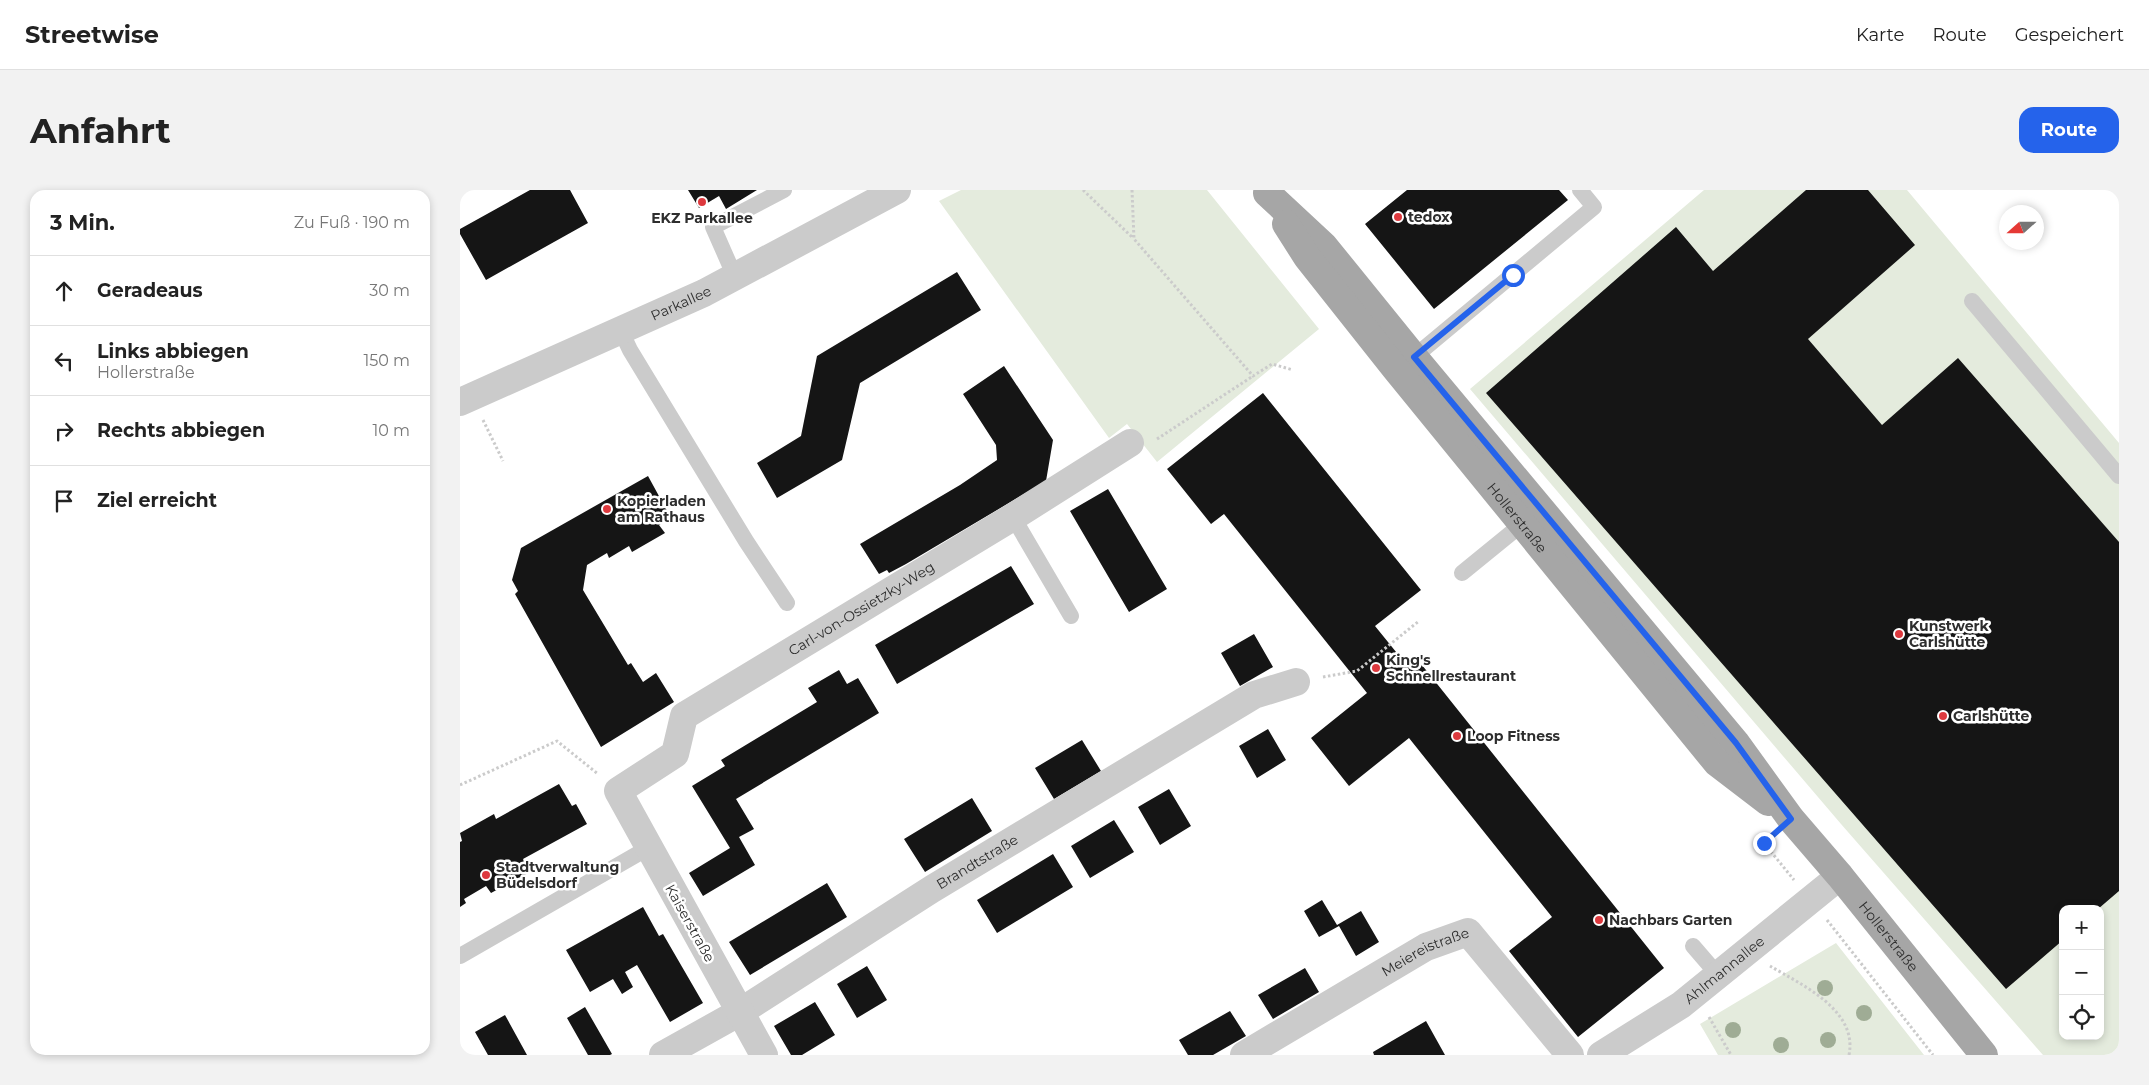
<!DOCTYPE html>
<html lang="de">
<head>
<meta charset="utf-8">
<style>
	body { margin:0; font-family:Montserrat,sans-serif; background:#f2f2f2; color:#222 }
	.controls { position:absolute; right:15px; bottom:15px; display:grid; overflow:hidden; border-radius:10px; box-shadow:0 2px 8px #0003 }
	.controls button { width:45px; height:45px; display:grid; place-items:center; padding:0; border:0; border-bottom:1px solid #e0e0e0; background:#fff; color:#222; font:25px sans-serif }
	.compass { position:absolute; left:1539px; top:15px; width:45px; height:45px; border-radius:50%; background:#fff; box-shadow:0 2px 8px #0003; rotate:249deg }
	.stop { position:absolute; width:15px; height:15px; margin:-11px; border:4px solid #2563eb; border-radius:50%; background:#fff }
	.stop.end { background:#2563eb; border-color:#fff; box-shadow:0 1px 5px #0008 }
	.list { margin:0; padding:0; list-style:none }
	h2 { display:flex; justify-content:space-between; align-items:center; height:65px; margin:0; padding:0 20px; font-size:21px }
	h2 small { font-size:16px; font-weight:400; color:#767676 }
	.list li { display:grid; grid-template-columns:32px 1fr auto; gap:15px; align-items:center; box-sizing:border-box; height:70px; padding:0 20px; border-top:1px solid #e0e0e0 }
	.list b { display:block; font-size:19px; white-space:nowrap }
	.list p { margin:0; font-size:16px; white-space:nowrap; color:#767676 }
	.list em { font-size:16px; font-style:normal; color:#767676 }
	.icon { flex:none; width:28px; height:28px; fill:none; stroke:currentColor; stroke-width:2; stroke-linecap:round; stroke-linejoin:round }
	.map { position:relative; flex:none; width:1659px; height:865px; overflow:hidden; border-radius:15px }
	header { display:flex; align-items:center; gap:30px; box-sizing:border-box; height:70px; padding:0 25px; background:#fff; border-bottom:1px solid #e0e0e0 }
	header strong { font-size:24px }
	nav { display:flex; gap:28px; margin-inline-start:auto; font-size:18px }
	.intro { display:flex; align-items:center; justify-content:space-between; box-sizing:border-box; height:120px; padding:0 30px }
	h1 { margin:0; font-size:35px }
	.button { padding:12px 22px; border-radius:15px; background:#2563eb; color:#fff; font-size:18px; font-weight:700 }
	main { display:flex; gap:30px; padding:0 30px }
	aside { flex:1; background:#fff; border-radius:15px; box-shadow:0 2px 8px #0003 }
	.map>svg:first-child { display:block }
	.green { fill:#e4ebdd; fill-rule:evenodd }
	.building { fill:#151515 }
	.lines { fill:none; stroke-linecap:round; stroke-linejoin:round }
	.path { stroke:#cbcbcb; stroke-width:3; stroke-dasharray:2.5 2.5; stroke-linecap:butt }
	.service { stroke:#cbcbcb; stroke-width:16 }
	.minor { stroke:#cbcbcb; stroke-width:28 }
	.tertiary { stroke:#cbcbcb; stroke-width:28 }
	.primary { stroke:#a6a6a6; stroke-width:28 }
	.tree { fill:#9fac95 }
	.route { stroke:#2563eb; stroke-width:6 }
	.poi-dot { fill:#dd393e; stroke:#fff; stroke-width:2 }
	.labels { text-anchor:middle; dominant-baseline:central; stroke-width:5; stroke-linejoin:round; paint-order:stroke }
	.poi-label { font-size:14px; font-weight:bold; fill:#2e2e2e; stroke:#fff; text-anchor:start }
	.street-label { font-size:14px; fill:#2e2e2e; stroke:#fff }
</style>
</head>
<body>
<header>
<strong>Streetwise</strong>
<nav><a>Karte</a><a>Route</a><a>Gespeichert</a></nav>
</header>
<div class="intro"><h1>Anfahrt</h1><a class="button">Route</a></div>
<main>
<aside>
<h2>3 Min.<small>Zu Fuß · 190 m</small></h2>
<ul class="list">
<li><svg class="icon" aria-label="ahead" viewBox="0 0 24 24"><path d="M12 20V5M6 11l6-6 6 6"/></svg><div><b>Geradeaus</b></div><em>30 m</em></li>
<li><svg class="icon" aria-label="left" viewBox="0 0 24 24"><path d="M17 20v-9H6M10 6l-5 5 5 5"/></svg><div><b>Links abbiegen</b><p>Hollerstraße</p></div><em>150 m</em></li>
<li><svg class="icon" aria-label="right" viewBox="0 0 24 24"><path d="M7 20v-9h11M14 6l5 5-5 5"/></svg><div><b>Rechts abbiegen</b></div><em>10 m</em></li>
<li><svg class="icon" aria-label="arrive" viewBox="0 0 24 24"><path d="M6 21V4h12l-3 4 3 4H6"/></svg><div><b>Ziel erreicht</b></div></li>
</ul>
</aside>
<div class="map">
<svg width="1659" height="865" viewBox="0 0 1659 865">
	<rect width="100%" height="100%" fill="#fff"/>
	<!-- green -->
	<path class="green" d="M501,0H747L859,139L697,272L667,234L649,248L479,11Z
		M1244,0H1447L1659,253V865H1583L1381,634L1010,199ZM1603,719H1640V846H1603Z
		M1376,753L1464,865H1258L1240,834Z"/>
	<!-- building -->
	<path class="building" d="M70,0H110L128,33L26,90L0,44V39Z
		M228,0H297L266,19L259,6L239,18Z
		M947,0H1099L1108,10L974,119L905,34Z
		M1346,0H1408L1455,55L1348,149L1422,235L1498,168L1659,352V701L1638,719H1603V750L1546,799L1026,203L1216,37L1253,81Z
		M497,82L521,120L400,193L382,270L317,308L297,273L341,246L357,166Z
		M544,176L593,250L586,291L446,374L429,383L427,380L419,384L400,354L500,295L537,270L536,255L503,204Z
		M803,203L961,400L915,436L945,473L954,465L1204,778L1118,847L1049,761L1092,727L949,548L889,596L851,548L907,503L764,324L751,334L707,279Z
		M188,286L211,328L199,335L205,343L172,362L169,356L149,368L147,363L127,375L123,400L168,475L171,473L183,492L196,483L214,512L141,557L55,404L58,401L52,390L61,358Z
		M648,299L707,399L669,422L610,321Z
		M551,376L574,414L437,494L415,455Z
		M794,444L813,477L780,496L761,463Z
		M379,480L387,494L398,488L419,523L276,609L294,639L279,647L295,675L243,706L229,683L270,658L232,596L265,576L261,570L357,512L348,498Z
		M808,539L826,570L797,588L779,556Z
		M622,550L641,581L594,609L575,578Z
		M99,594L112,616L116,614L127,634L63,669L70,682L31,703L26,696L4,709L6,713L0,717V652L2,651L0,643L34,624L36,629Z
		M709,599L731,636L700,655L678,617Z
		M512,608L532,641L465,682L444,649Z
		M654,630L674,662L630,688L611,656Z
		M593,664L613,697L537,743L517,710Z
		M367,693L387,727L290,785L269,752Z
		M862,710L877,735L901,721L919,752L896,766L879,736L859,747L844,721Z
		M183,717L199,746L203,744L243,813L210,832L177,775L165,782L173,797L162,804L153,789L130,802L106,760Z
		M407,776L427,810L397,828L377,794Z
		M845,778L859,802L813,829L798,805Z
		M355,812L375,845L342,865H331L314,836Z
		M125,817L152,864L150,865H128L107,828Z
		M770,821L786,846L753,865H728L719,850Z
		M45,825L67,865H28L15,842Z
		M966,831L985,865H914L913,862Z"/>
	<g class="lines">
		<!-- path -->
		<path class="path" d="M623,0L673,48
			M672,0L674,49L793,186L812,174L833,180
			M23,230L43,271
			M697,249L793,186
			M863,487L897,481L959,431
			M0,595L97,551L138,584
			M1311,647L1304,653L1334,690
			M1367,730L1473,865
			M1310,776C1342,795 1398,820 1389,865
			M1249,827L1271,865"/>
		<!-- service -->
		<path class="service" d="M275,87L253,37L324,0
			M1512,111L1659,286
			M161,141L170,160L286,351L327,413
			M954,167L1134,17L1120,0
			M553,327L611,426
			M1002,383L1067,330
			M1233,756L1258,785
			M0,766L188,658"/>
		<!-- minor -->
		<g class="minor">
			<path id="s1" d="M203,865L280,822L472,699L794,505L836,492"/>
			<path id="s2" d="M304,865L158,601L215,564L224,526L553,327L670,253"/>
			<path id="s3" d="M784,865L966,757L1008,742L1110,865"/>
			<path id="s4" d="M1141,865L1221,815L1380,686"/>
		</g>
		<!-- tertiary -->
		<path class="tertiary" id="s5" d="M0,212L244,103L437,0"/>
		<!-- primary -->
		<g class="primary">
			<path id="s6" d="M807,3L864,56L954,167L1276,553L1331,629L1380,686L1524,865"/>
			<path id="s7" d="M826,34L847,67L935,178L1257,573L1308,612"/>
		</g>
	</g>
	<!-- trees -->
	<g class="tree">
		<circle cx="1365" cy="798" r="8"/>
		<circle cx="1404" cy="823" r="8"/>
		<circle cx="1273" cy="840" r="8"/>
		<circle cx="1368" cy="850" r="8"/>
		<circle cx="1321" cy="855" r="8"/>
	</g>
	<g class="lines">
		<!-- route -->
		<path class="route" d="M1053,85L954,167L1276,553L1331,629L1304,653"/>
	</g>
	<!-- markers -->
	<g class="poi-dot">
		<circle cx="242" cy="12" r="5"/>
		<circle cx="938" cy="27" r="5"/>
		<circle cx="147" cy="319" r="5"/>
		<circle cx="1439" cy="444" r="5"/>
		<circle cx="916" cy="478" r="5"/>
		<circle cx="1483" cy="526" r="5"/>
		<circle cx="997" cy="546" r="5"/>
		<circle cx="26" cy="685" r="5"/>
		<circle cx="1139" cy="730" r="5"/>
	</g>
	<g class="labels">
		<!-- poi labels -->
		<g class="poi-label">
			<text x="948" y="27">tedox</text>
			<text x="242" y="28" text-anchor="middle">EKZ Parkallee</text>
			<text x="157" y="311">Kopierladen<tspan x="157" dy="16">am Rathaus</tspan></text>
			<text x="1449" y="436">Kunstwerk<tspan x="1449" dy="16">Carlshütte</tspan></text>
			<text x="926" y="470">King's<tspan x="926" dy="16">Schnellrestaurant</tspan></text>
			<text x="1493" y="526">Carlshütte</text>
			<text x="1007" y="546">Loop Fitness</text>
			<text x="36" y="677">Stadtverwaltung<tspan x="36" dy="16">Büdelsdorf</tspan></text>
			<text x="1149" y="730">Nachbars Garten</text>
		</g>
		<!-- street labels -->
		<g class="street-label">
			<text stroke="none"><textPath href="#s5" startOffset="242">Parkallee</textPath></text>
			<text stroke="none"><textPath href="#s7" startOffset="374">Hollerstraße</textPath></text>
			<text stroke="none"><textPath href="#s2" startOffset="616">Carl-von-Ossietzky-Weg</textPath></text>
			<text stroke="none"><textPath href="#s1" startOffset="369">Brandtstraße</textPath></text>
			<text transform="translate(230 733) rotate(61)">Kaiserstraße</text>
			<text stroke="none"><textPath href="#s6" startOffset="970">Hollerstraße</textPath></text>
			<text stroke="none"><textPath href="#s3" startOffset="209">Meiereistraße</textPath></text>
			<text stroke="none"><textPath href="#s4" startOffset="150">Ahlmannallee</textPath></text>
		</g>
	</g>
</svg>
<div class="controls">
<button>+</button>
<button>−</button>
<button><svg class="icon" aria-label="locate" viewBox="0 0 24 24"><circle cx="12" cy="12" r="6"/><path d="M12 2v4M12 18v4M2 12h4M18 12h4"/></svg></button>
</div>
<svg class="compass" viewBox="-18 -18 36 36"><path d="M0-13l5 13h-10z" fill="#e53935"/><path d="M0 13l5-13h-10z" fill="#767676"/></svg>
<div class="stop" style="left:1053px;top:85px"></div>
<div class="stop end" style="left:1304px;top:653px"></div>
</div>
</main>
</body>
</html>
